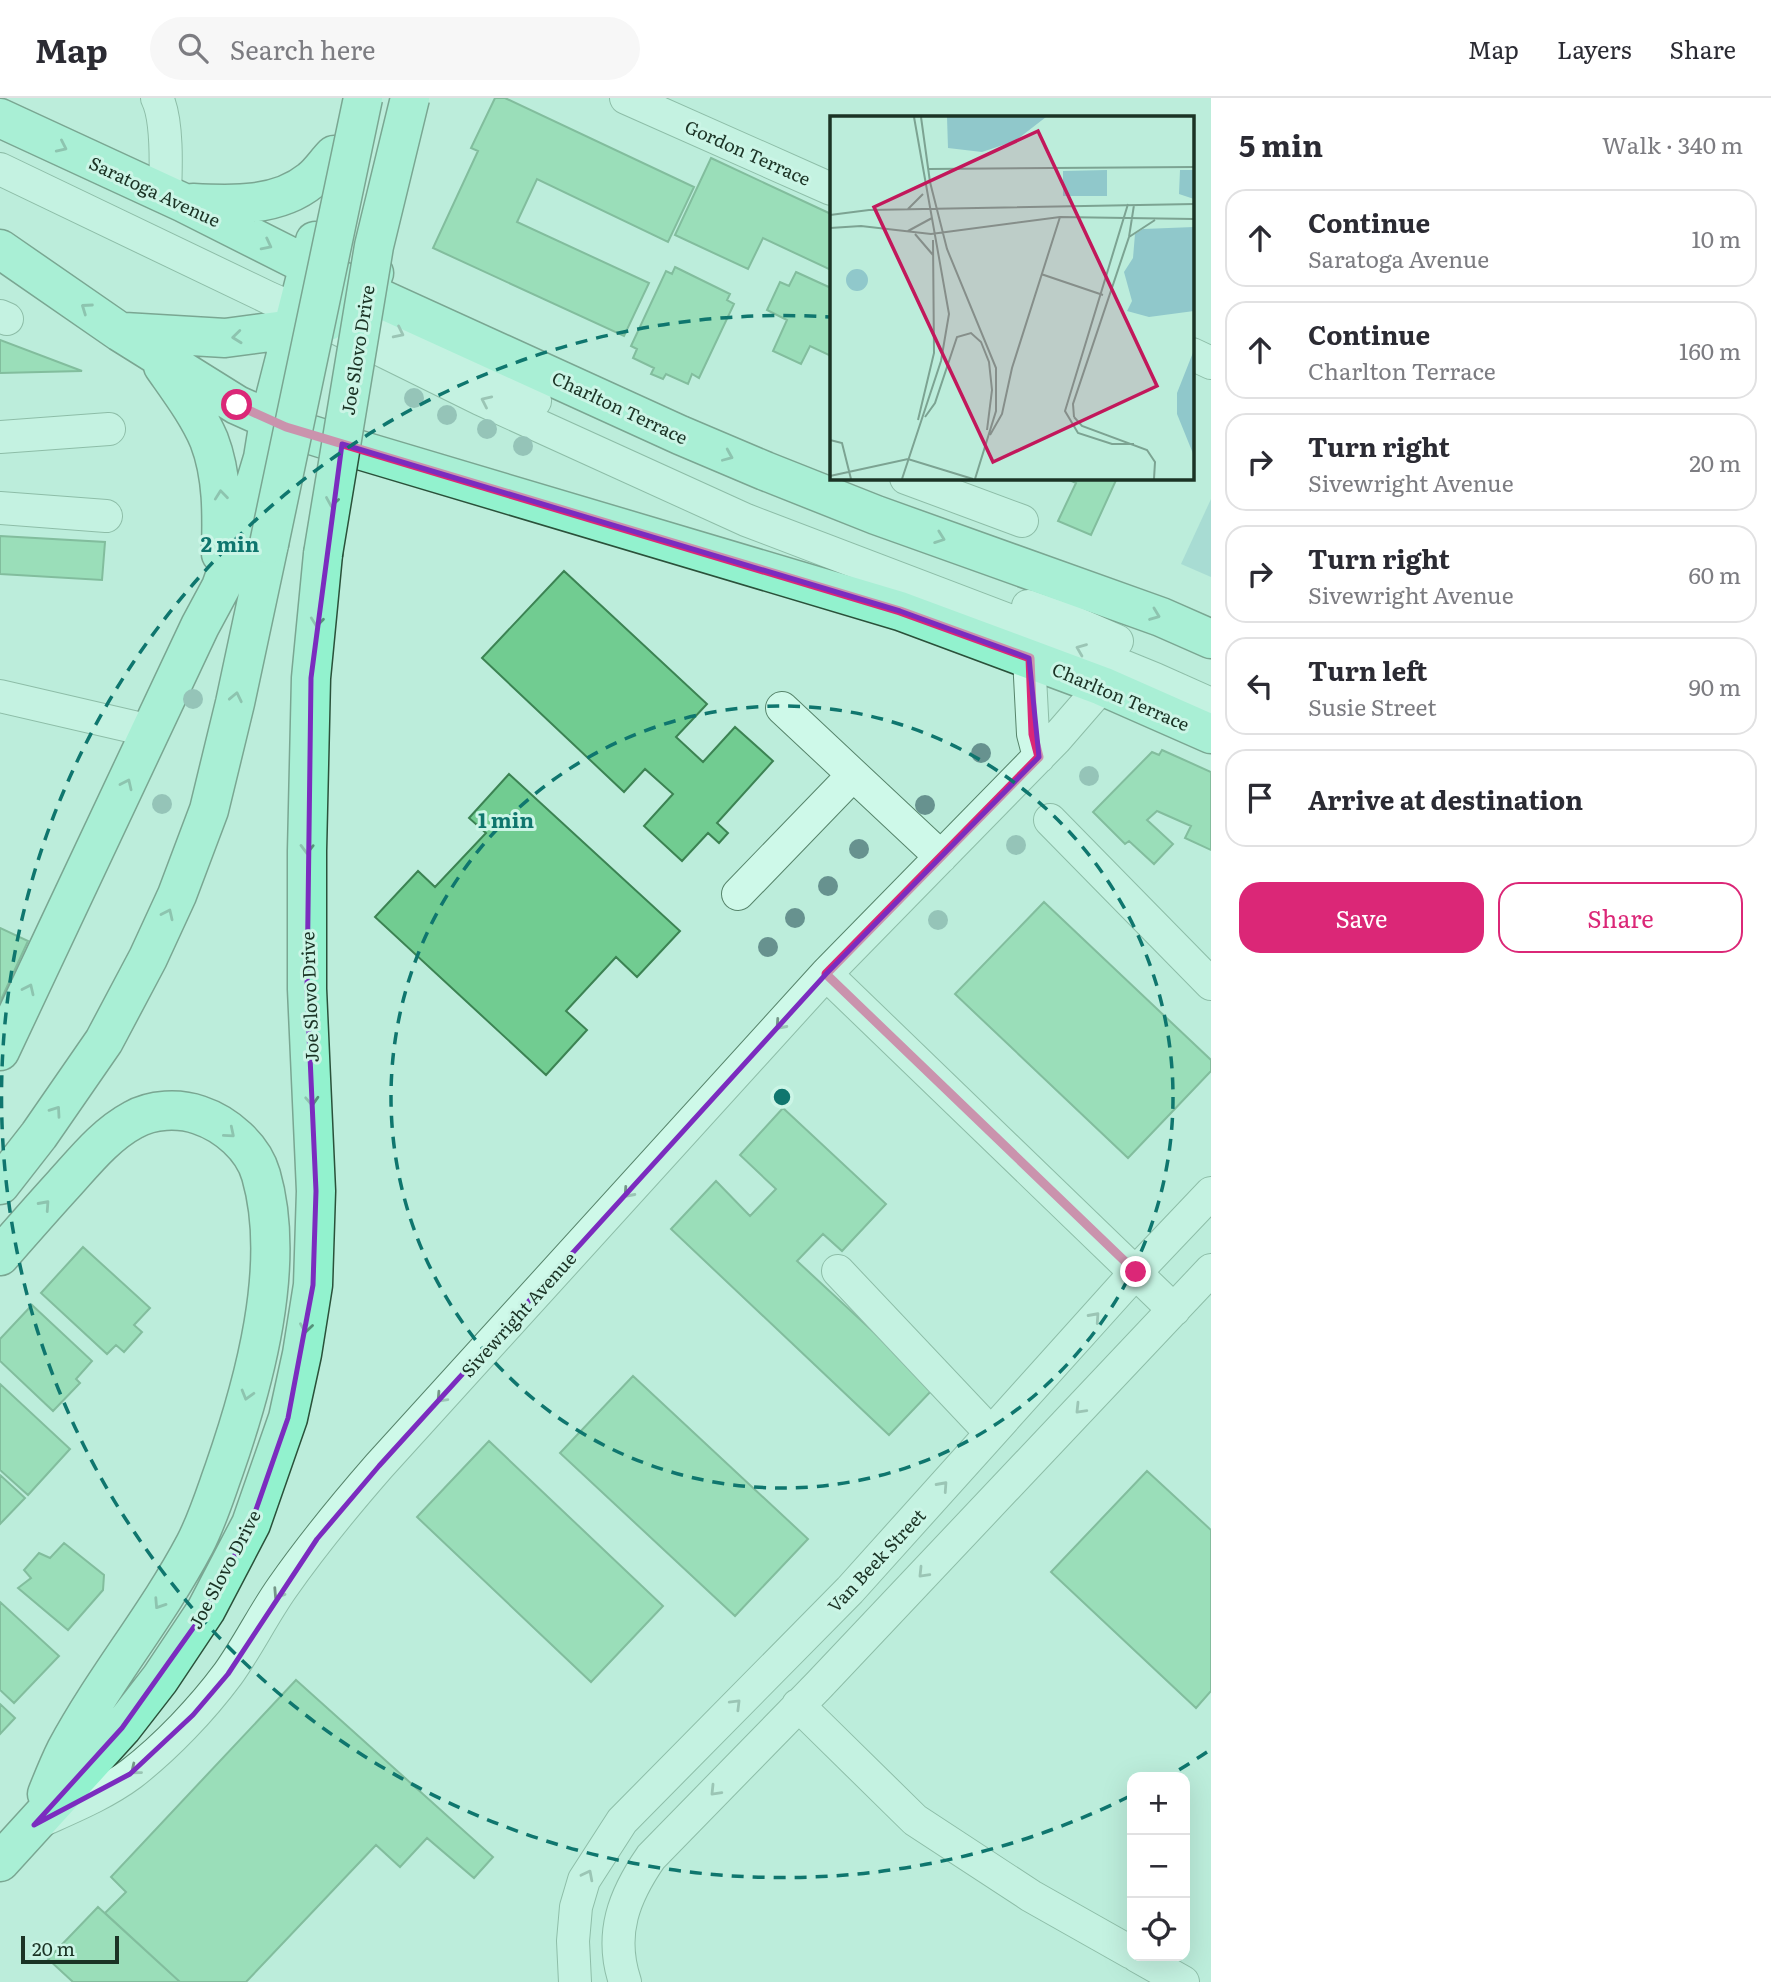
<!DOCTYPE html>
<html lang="en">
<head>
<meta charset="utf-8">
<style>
	body { margin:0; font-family:Literata,serif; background:#f7f7f7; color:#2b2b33 }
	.controls { position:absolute; right:21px; bottom:21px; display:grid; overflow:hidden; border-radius:14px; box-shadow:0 7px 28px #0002 }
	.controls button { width:63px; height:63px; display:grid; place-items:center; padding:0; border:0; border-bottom:2px solid #e1e1e2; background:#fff; color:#2b2b33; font:35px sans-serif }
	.scale { position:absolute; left:21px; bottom:18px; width:98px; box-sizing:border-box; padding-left:7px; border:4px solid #1b3325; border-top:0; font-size:19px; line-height:24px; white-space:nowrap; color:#1b3325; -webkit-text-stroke:5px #cbf5e6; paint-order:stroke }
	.stop { position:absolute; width:21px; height:21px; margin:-16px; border:5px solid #db2777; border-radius:50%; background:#fff }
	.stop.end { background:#db2777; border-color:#fff; box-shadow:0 2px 7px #0008 }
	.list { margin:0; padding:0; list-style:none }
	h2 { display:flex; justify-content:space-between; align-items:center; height:91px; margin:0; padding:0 28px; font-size:30px }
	h2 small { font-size:23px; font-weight:400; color:#7c7c81 }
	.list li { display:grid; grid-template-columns:46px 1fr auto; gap:21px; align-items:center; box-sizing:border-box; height:98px; margin:0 14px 14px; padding:0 14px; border:2px solid #e1e1e2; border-radius:21px }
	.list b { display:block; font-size:26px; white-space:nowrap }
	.list p { margin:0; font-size:23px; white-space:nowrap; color:#7c7c81 }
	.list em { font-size:23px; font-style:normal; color:#7c7c81 }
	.actions { display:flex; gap:14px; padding:21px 28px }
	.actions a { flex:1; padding:16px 0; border:2px solid #db2777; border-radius:21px; text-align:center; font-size:24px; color:#db2777 }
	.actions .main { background:#db2777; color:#fff }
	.icon { flex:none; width:38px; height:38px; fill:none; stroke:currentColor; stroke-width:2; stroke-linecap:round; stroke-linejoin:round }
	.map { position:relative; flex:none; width:1211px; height:1884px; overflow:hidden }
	header { display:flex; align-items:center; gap:42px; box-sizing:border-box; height:98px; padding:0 35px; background:#fff; border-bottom:2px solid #e1e1e2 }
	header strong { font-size:33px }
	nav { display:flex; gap:38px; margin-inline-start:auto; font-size:24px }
	.search { width:490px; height:63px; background:#f7f7f7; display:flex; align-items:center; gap:18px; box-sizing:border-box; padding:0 24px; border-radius:38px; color:#7c7c81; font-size:26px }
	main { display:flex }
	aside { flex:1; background:#fff }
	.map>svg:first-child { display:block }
	.green { fill:#90c8cb }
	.building { fill:#71cc91; stroke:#3c8353; stroke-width:2 }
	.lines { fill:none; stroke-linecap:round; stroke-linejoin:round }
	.minor-casing { stroke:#56846b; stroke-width:34 }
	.major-casing { stroke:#2a513a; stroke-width:41 }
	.minor { stroke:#cef9e9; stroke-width:32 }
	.major { stroke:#92f2ce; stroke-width:38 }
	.major-bridge-casing { stroke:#2a513a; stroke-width:41; stroke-linecap:butt }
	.major-bridge { stroke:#92f2ce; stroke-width:38 }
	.tree { fill:#67928f }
	.oneway { stroke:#56927a }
	.oneway2 { stroke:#749687 }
	.route { stroke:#db2777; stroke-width:9 }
	.marked { fill:none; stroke:#7b2cbf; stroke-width:5; stroke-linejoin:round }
	.ring { fill:none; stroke:#0f766e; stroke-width:3.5; stroke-dasharray:12 9 }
	.labels { text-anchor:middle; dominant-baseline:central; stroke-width:6; stroke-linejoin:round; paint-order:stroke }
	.street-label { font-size:18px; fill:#1b3325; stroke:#cbf5e6 }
	.inset-road { fill:none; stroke:#7ca392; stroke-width:2 }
	.view { fill:#c2185b; fill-opacity:0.15; stroke:#c2185b; stroke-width:3.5 }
	.inset-edge { fill:none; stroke:#1b3325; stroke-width:3.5 }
	.centre { fill:#0f766e; stroke:#cbf5e6; stroke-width:3.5 }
	.ring-label { font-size:21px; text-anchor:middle; font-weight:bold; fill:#0f766e; stroke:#cbf5e6; stroke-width:6; stroke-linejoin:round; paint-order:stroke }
</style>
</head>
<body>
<header>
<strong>Map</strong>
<div class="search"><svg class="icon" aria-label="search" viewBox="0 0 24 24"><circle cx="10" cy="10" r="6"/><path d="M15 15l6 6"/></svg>Search here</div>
<nav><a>Map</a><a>Layers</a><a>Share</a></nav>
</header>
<main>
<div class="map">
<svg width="1211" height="1884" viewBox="0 0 1211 1884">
	<rect width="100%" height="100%" fill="#bceddb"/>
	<!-- green -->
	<path class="green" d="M1211,401V479L1181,466Z"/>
	<!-- building -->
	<path class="building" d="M495,0H505L694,89L668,144L537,81L517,124L649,185L624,238L433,150L478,53L471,50Z
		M711,60L831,116V172L763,140L748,171L675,137Z
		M675,169L730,196L727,202L734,206L699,280L692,276L688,286L666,276L663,281L651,276L654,270L633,260L637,251L631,248L666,173L672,176Z
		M796,174L831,190V258L810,248L801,266L773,253L787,222L767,212L780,184L789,188Z
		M0,242L82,273L0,275Z
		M1065,380H1117L1091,437L1058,423L1076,385Z
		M0,438L105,444L102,482L0,476Z
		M564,473L707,606L676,639L703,664L735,629L773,663L717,725L728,735L719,745L708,735L682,763L644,728L673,696L645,671L624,694L482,560Z
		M1162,652L1211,674V752L1185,740L1191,728L1157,713L1147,722L1173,746L1154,766L1129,743L1125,746L1093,714L1152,654L1159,657Z
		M509,676L680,833L637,879L616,859L566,913L587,932L546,977L375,819L418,773L435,789L486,735L469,720Z
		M1044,804L1211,962V973L1128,1060L955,896Z
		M0,830L28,843L0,904Z
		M783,1010L886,1106L842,1153L823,1136L797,1163L934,1290L889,1337L671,1131L716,1083L750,1118L776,1091L740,1057Z
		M83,1149L150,1210L134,1227L142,1234L124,1254L116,1247L107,1256L41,1195Z
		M32,1207L92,1263L76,1281L80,1285L53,1313L0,1263V1241Z
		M633,1278L808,1441L735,1518L560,1355Z
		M0,1286L70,1351L28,1397L0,1372Z
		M489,1343L663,1508L591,1584L417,1419Z
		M1147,1373L1211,1432V1593L1196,1610L1051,1474Z
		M0,1377L25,1400L0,1426Z
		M64,1445L104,1477L103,1492L68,1532L18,1490L31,1480L24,1472L39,1455L50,1460Z
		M0,1504L59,1558L14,1605L0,1592Z
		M296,1582L493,1759L474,1780L427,1740L400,1769L376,1747L246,1884H180L105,1815L126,1794L111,1779Z
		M0,1606L15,1620L0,1636Z
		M98,1809L180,1884H73L48,1861Z"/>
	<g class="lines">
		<!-- minor casing -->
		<g class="minor-casing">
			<path id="minor" d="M157,0C168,22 166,71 165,97
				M626,0L831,91
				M0,71L269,200L326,225L480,301L746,422L1032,531L1155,581L1211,606
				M342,210L391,231L535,303
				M0,218L7,221
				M1192,256L1211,265
				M0,339L109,331
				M906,380L1022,423
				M0,410L106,418
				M1028,508L1071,523L1117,543
				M1029,560L1033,636L1039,659
				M0,598L151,633
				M782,610L941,759
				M1050,722L1211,886
				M738,796L853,677
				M826,876L1174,1212
				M838,1173L991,1335
				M798,1607L915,1722L1031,1798L1132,1855
				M41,1723C72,1709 104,1696 131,1676C166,1649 202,1611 228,1576C248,1548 263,1517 282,1490C312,1447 345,1407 379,1368L826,876L1056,641L1102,588
				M1137,1858L1183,1884
				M575,1884L573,1843L576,1809L584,1782L622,1723L850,1492L1136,1174L1211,1095
				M625,1884C609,1836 624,1798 651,1759L819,1587L1211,1172"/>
		</g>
		<!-- major casing -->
		<g class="major-casing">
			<path id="major" d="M0,20L184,105L309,168L680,337L765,373L876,417L1161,519L1211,541
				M193,105C233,107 278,109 311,82C320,75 326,65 334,57
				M0,151L120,234L237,307L286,329L356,351L900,513L1102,588L1211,636
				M124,234L225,240L316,228C329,224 363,204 369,192C371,187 372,180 374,175
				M163,268C179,291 198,316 209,342C223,378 222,418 221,456
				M0,953L200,528L221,489L241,433L263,360L269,323L315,143
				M0,1087L39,1037L104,943L148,860L177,797L209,712L235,605L269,446
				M0,1158C21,1134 42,1110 63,1087C84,1064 105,1037 133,1022C152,1011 179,1010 199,1017C226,1026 253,1049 261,1077C287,1167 254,1286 224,1372C215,1397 207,1423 195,1446C157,1518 104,1581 66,1652C59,1666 53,1681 47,1696
				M0,1764L122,1630L160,1581L206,1512L251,1426L288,1320L302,1256L313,1187L316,1093L307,891V753L311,580L323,456"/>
		</g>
		<!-- minor -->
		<use href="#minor" class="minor"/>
		<!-- major -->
		<use href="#major" class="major"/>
		<!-- major-bridge casing -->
		<g class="major-bridge-casing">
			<path id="major-bridge" d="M269,446L363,0
				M323,456L374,148L410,0"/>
		</g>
		<!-- major-bridge -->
		<use href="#major-bridge" class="major-bridge"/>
	</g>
	<!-- trees -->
	<g class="tree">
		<circle cx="414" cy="300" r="10"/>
		<circle cx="447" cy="317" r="10"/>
		<circle cx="487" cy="331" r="10"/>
		<circle cx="523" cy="348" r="10"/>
		<circle cx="193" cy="601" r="10"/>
		<circle cx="981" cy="655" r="10"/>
		<circle cx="1089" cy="678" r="10"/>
		<circle cx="162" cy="706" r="10"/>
		<circle cx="925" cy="707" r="10"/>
		<circle cx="1016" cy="747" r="10"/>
		<circle cx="859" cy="751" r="10"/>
		<circle cx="828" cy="788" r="10"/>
		<circle cx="795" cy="820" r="10"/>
		<circle cx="938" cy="822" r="10"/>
		<circle cx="768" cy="849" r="10"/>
	</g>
	<!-- one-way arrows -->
	<defs><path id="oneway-chevron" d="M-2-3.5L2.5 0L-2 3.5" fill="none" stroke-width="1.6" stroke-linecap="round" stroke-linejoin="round" transform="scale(1.75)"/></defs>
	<g class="oneway">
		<use href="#oneway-chevron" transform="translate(62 49) rotate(25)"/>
		<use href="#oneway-chevron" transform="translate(267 147) rotate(27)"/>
		<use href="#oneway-chevron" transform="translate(86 210) rotate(-145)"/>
		<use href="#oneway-chevron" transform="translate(237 239) rotate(174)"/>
		<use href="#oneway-chevron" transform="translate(728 358) rotate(23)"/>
		<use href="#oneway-chevron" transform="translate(221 397) rotate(-96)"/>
		<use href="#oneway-chevron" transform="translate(332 404) rotate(99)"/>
		<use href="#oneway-chevron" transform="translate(940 440) rotate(20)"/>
		<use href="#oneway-chevron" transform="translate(1155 517) rotate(21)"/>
		<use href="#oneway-chevron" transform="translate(317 524) rotate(96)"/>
		<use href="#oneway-chevron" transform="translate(236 599) rotate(-78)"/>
		<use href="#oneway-chevron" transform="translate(127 686) rotate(-65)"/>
		<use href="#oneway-chevron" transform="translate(307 751) rotate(91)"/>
		<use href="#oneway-chevron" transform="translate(168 816) rotate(-65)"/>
		<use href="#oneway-chevron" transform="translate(29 891) rotate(-65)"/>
		<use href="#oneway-chevron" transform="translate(312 1003) rotate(87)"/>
		<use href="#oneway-chevron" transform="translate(56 1013) rotate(-55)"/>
		<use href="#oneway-chevron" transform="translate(230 1035) rotate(40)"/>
		<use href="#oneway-chevron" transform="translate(45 1107) rotate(-48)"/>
		<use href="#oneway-chevron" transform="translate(306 1230) rotate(98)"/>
		<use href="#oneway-chevron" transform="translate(247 1297) rotate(106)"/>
		<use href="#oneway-chevron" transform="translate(159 1506) rotate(123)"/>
	</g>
	<g class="oneway2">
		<use href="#oneway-chevron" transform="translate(399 235) rotate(26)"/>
		<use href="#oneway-chevron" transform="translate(486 303) rotate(-155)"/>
		<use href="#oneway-chevron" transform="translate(1081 551) rotate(-158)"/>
		<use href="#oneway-chevron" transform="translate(780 927) rotate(132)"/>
		<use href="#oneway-chevron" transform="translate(628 1095) rotate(132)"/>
		<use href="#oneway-chevron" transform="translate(1095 1219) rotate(-48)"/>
		<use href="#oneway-chevron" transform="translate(441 1300) rotate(133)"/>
		<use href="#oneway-chevron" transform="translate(1080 1311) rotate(134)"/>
		<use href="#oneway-chevron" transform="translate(943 1388) rotate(-48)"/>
		<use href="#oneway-chevron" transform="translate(923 1475) rotate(134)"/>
		<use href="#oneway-chevron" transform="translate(278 1496) rotate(123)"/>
		<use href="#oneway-chevron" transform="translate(736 1606) rotate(-45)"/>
		<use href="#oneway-chevron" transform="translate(135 1672) rotate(141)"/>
		<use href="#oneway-chevron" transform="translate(715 1693) rotate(134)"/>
		<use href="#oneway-chevron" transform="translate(588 1777) rotate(-63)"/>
	</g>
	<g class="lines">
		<!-- route -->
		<path class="route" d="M237,307L286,329L900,513L1030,560L1033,636L1039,659L826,876L1136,1174"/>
	</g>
	<!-- marked area -->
	<path d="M0 0H1211V1884H0ZM342,346L900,513L1029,560L1039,659L826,876L379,1368L317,1441L228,1576L193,1617L130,1676L34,1727L122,1630L206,1512L251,1426L288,1320L313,1187L316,1093L307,891L311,580Z" fill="#bceddb" fill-opacity=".55" fill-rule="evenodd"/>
	<path class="marked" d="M342,346L900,513L1029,560L1039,659L826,876L379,1368L317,1441L228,1576L193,1617L130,1676L34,1727L122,1630L206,1512L251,1426L288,1320L313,1187L316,1093L307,891L311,580Z"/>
	<!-- distance rings -->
	<g class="ring">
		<circle cx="782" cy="999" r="391"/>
		<path d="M1207 1654A781 781 0 0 1 1167 1679M1130 1698A781 781 0 1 1 830 219"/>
	</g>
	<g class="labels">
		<!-- street labels -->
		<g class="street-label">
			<text transform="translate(748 54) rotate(24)">Gordon Terrace</text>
			<text transform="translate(155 93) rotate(25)">Saratoga Avenue</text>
			<text transform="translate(357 252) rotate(-81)">Joe Slovo Drive</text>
			<text transform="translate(620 309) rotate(25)">Charlton Terrace</text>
			<text transform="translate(1121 598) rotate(23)">Charlton Terrace</text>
			<text transform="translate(309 899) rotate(-92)">Joe Slovo Drive</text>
			<text transform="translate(518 1216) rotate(-48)">Sivewright Avenue</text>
			<text transform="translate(876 1462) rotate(-47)">Van Beek Street</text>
			<text transform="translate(224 1471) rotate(-62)">Joe Slovo Drive</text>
		</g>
	</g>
	<!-- overview -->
	<g transform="translate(830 18)">
		<rect width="364" height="364" fill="#bceddb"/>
		<path d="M117,1H216L185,25L152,36L118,32ZM277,54V80H233V55ZM350,54H364V83L349,78ZM364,111V195L319,201L297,195L302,185L294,156L303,142L305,118L313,113ZM16 164a11 11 0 1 1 22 0a11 11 0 1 1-22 0ZM364,234V340L347,298V277Z" fill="#90c8cb"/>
		<path class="inset-road" d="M91,1L100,66L117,133L166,252V295L145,363M99,53L364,51M298,88L235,295L248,317L282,328H304M78,93L93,78M0,99L39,94L364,88M0,112L31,110L101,118L230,101L364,103M78,115L102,102M85,118L103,139M299,121L325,104M211,158L273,179M95,301L105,287L127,221L141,217L151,226L159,246L162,274L157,314M244,301L243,288L299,121L304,89M244,301L252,310L317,334L325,346L324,363M88,304L104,237L103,124M160,319L172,298L182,252L230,101M0,324L12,327L21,363M0,360L78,343L143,363M72,363L111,245L119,198L84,1"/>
		<path class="view" d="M208,15L327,270L163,346L44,91Z"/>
		<rect width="364" height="364" class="inset-edge"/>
	</g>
	<circle cx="782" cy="999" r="10" class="centre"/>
	<g class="ring-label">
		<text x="230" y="454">2 min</text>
		<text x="506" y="730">1 min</text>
	</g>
</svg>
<div class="controls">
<button>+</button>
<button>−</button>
<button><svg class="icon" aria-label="locate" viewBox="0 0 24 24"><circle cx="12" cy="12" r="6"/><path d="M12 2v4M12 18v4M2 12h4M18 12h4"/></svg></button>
</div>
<div class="scale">20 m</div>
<div class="stop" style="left:237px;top:307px"></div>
<div class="stop end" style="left:1136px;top:1174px"></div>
</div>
<aside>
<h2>5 min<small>Walk · 340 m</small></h2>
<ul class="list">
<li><svg class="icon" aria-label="ahead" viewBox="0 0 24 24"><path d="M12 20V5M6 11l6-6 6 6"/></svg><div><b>Continue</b><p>Saratoga Avenue</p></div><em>10 m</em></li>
<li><svg class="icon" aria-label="ahead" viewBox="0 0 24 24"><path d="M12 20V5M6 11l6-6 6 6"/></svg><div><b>Continue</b><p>Charlton Terrace</p></div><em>160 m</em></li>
<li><svg class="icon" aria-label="right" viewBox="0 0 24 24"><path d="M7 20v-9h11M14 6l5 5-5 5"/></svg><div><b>Turn right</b><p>Sivewright Avenue</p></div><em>20 m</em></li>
<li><svg class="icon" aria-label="right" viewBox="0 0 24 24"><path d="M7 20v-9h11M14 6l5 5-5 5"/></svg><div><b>Turn right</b><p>Sivewright Avenue</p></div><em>60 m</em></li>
<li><svg class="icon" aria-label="left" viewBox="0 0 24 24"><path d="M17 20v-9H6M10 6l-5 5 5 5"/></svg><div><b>Turn left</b><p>Susie Street</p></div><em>90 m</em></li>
<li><svg class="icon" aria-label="arrive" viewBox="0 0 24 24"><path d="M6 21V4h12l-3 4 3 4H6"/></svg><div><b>Arrive at destination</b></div></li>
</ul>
<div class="actions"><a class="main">Save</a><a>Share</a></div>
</aside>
</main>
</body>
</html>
